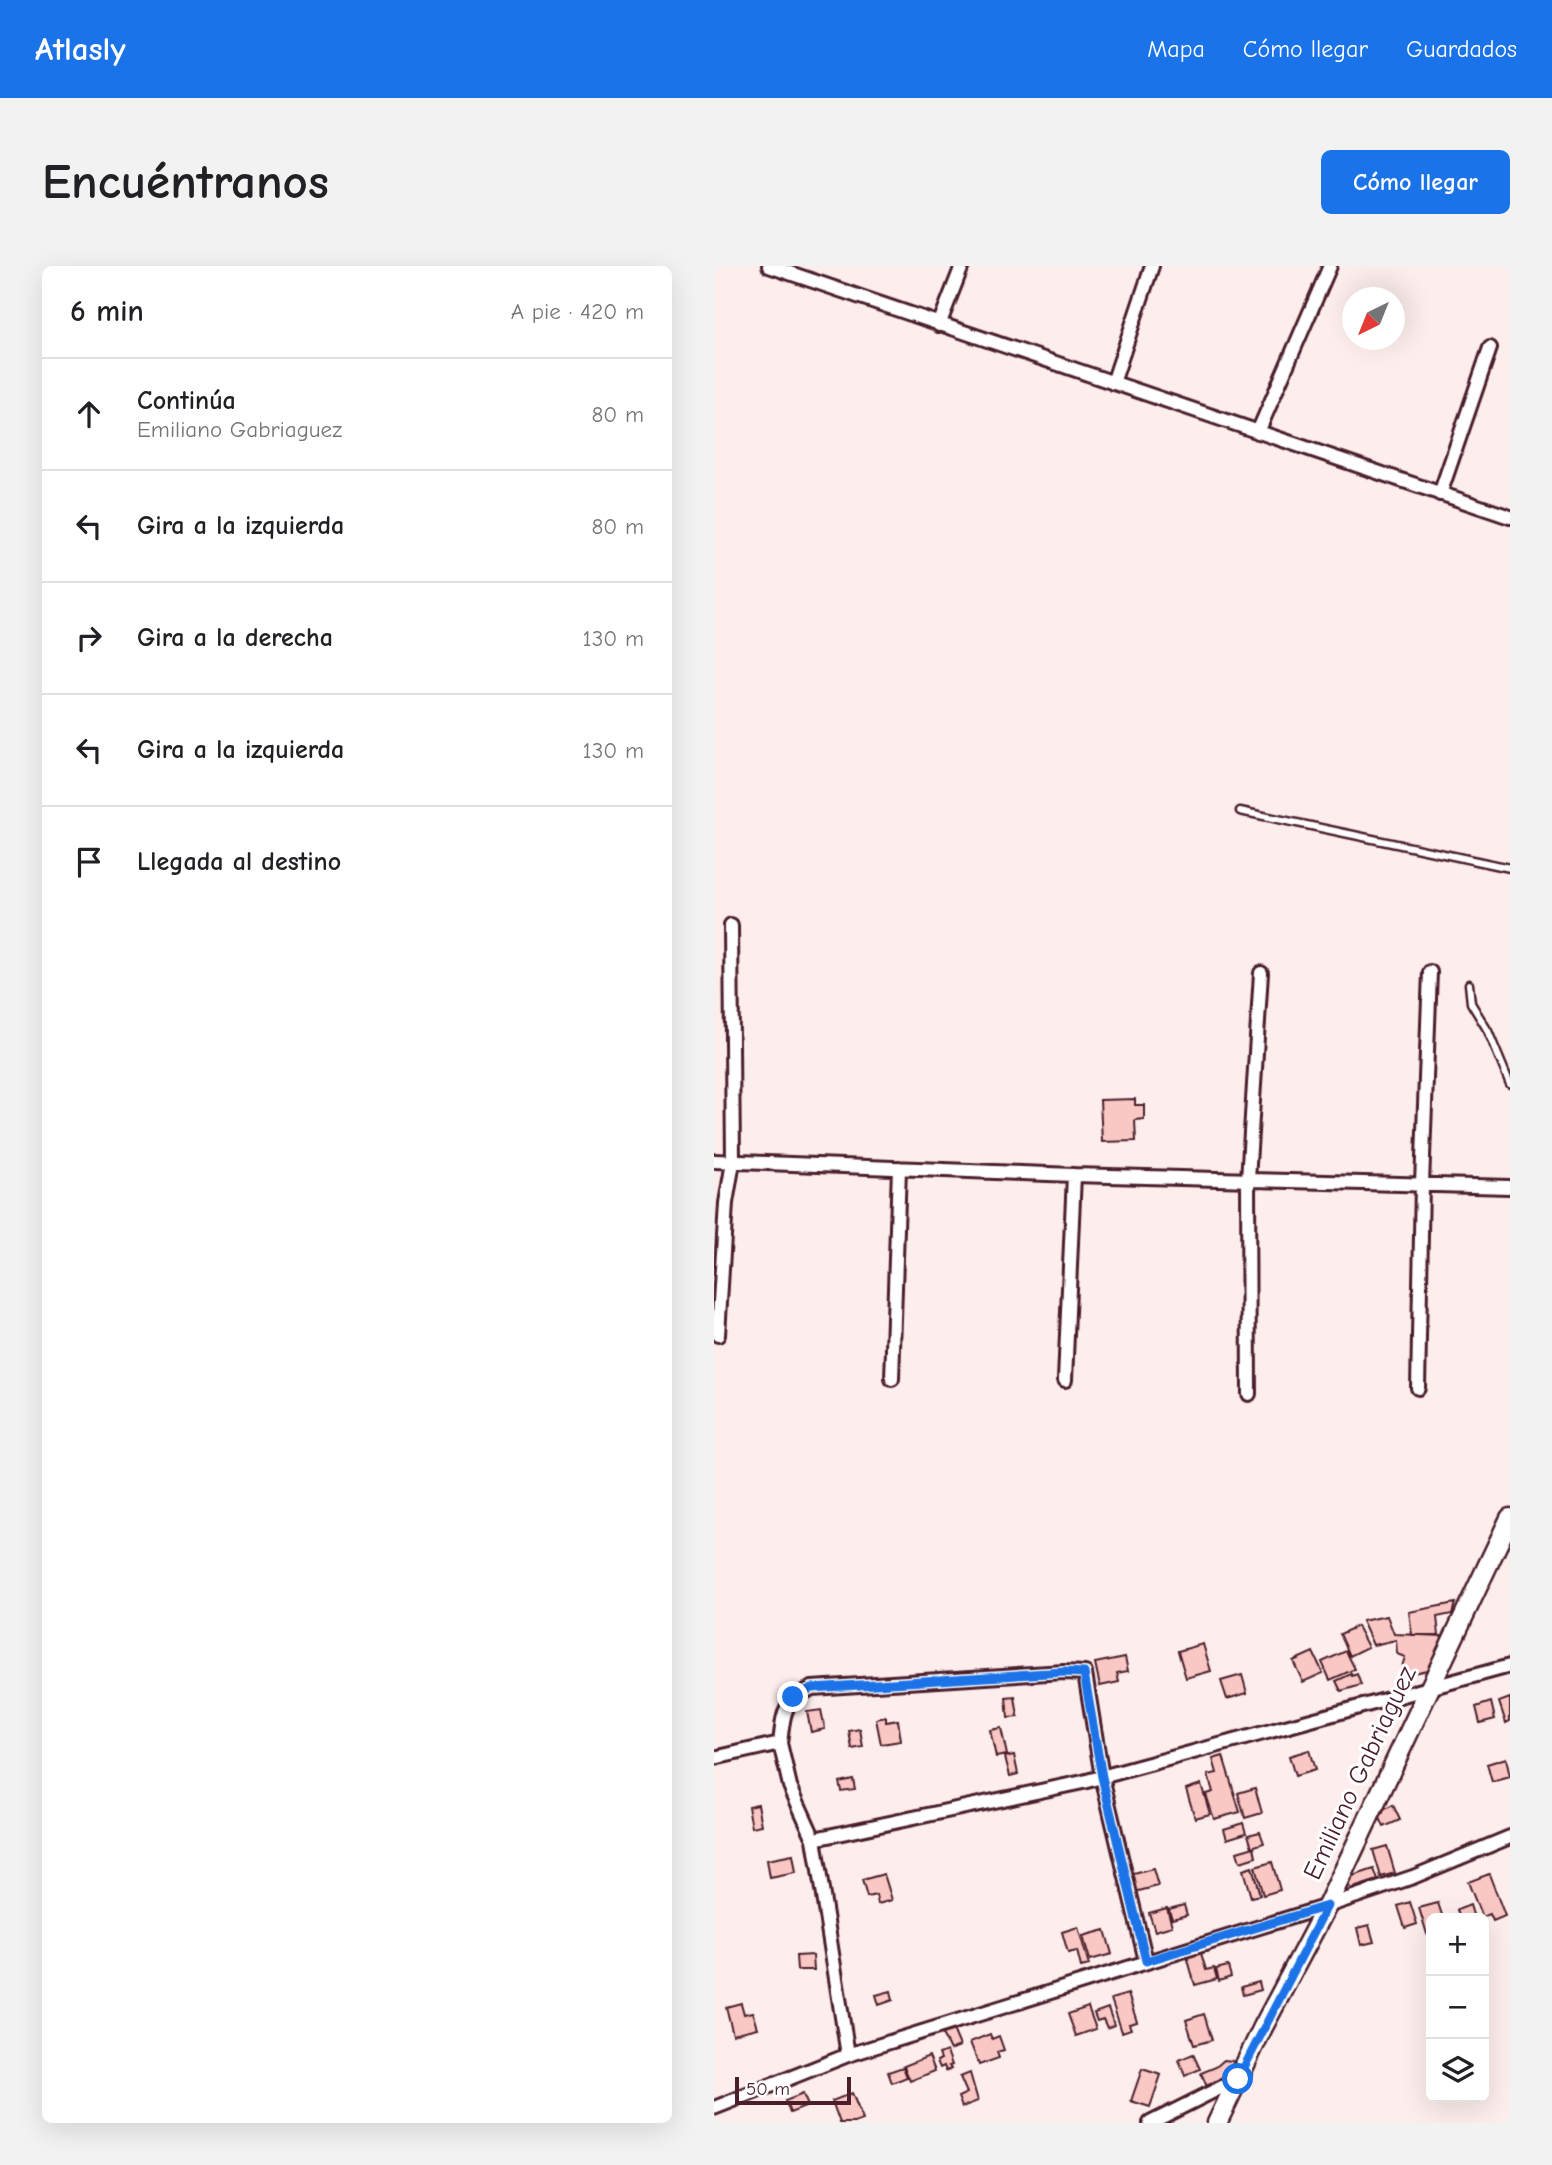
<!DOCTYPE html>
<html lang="es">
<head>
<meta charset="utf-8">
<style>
	body { margin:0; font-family:"Comic Neue",sans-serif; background:#f2f2f2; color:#202124 }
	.controls { position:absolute; right:21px; bottom:21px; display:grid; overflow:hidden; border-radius:10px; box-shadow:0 7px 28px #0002 }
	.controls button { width:63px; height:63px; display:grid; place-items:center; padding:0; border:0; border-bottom:2px solid #e0e0e0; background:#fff; color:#202124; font:35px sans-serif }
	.compass { position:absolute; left:628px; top:21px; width:63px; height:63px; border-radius:50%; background:#fff; box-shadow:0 7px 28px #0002; rotate:223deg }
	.scale { position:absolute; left:21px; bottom:18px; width:116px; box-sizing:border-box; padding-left:7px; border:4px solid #4a1f2b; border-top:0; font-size:19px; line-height:24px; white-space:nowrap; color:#4a1f2b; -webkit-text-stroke:5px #fff; paint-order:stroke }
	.stop { position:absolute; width:21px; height:21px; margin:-16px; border:5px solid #1a73e8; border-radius:50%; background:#fff }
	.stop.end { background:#1a73e8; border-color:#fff; box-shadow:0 2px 7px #0008 }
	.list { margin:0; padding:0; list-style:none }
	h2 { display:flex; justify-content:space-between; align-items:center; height:91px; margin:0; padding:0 28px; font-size:30px }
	h2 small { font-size:23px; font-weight:400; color:#757577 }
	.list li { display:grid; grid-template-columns:46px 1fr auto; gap:21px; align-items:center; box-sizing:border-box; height:112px; padding:0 28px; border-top:2px solid #e0e0e0 }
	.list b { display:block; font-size:26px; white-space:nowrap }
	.list p { margin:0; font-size:23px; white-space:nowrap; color:#757577 }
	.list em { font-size:23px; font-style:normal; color:#757577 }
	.icon { flex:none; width:38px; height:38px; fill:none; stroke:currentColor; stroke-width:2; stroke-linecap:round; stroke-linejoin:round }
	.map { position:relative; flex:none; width:796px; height:1857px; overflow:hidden; border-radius:10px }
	header { display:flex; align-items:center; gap:42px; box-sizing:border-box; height:98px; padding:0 35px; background:#1a73e8; color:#fff }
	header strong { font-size:33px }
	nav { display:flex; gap:38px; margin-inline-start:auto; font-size:24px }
	.intro { display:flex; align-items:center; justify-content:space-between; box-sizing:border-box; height:168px; padding:0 42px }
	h1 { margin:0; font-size:49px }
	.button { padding:18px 32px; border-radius:10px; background:#1a73e8; color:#fff; font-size:24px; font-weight:700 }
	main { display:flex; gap:42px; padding:0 42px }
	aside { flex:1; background:#fff; border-radius:10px; box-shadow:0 7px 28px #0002 }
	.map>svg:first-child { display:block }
	.building { fill:#f9c8c4; stroke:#4a1f2b; stroke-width:2 }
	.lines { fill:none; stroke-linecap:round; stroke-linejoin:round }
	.lane-casing { stroke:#4a1f2b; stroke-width:11 }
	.street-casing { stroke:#4a1f2b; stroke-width:18 }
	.secondary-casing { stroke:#4a1f2b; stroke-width:23 }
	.lane { stroke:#fff; stroke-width:6 }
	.street { stroke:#fff; stroke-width:12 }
	.secondary { stroke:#fff; stroke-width:18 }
	.route { stroke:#1a73e8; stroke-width:9 }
	.labels { text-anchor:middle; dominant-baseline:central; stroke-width:6; stroke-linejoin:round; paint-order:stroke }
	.street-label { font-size:26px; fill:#4a1f2b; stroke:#fff }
</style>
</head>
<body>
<header>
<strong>Atlasly</strong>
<nav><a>Mapa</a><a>Cómo llegar</a><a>Guardados</a></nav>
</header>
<div class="intro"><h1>Encuéntranos</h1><a class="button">Cómo llegar</a></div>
<main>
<aside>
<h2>6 min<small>A pie · 420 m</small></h2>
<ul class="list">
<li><svg class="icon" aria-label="ahead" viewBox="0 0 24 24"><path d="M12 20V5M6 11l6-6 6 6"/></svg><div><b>Continúa</b><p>Emiliano Gabriaguez</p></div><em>80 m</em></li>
<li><svg class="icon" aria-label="left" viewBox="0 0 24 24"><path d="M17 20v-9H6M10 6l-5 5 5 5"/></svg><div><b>Gira a la izquierda</b></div><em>80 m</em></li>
<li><svg class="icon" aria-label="right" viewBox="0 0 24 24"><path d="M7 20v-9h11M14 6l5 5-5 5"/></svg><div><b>Gira a la derecha</b></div><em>130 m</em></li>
<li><svg class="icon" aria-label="left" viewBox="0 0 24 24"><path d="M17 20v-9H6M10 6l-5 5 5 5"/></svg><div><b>Gira a la izquierda</b></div><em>130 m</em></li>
<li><svg class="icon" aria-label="arrive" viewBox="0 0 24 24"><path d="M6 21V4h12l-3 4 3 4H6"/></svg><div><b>Llegada al destino</b></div></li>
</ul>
</aside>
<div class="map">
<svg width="796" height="1857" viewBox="0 0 796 1857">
	<rect width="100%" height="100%" fill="#fdeeed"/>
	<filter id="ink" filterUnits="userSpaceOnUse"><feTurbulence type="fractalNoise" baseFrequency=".0143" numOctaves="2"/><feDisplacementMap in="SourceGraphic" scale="14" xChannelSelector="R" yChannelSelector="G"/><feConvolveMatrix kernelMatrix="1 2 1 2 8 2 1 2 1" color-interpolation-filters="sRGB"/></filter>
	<g filter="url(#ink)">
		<!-- building -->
		<path class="building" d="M421,833V839H430V853L421,854L422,875L388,876L386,834Z
			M741,1337L738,1348L723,1351L725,1369H698L695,1346Z
			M673,1350L680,1368L730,1370L713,1404L685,1410L691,1391L683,1388L682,1374L659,1379L648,1355Z
			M643,1360L654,1381L636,1390L626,1368Z
			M489,1378L497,1405L472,1412L464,1385Z
			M632,1385L641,1403L616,1414L608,1396Z
			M599,1386L609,1407L589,1416L579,1395Z
			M411,1391L414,1405L403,1407L405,1416L386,1420L381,1397Z
			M637,1408L638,1410L643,1408L647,1419L627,1425L622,1415Z
			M528,1409L533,1427L513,1433L507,1415Z
			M301,1431L304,1451L294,1452L292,1432Z
			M796,1432V1455L792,1457L785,1436Z
			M777,1436L781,1453L766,1457L762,1441Z
			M107,1444L111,1463L97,1466L93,1446Z
			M172,1451V1456L184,1454L187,1475L167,1478L162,1453Z
			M287,1462L293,1489L282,1491L276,1464Z
			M146,1463L149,1481L138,1483L135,1465Z
			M595,1484L601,1504L581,1510L575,1490Z
			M300,1489L304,1508L296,1510L291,1491Z
			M509,1490L526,1546L500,1553L492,1528L499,1526L494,1509L503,1507L499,1493Z
			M792,1492L796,1511L778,1516L773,1498Z
			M139,1513L141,1523L127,1525L125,1516Z
			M487,1518L496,1548L481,1552L472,1523Z
			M541,1522L548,1547L531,1552L524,1527Z
			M44,1538L48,1559L38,1561L34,1540Z
			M679,1539L686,1554L670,1561L666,1552L670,1544Z
			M529,1557L532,1567L513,1573L510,1563Z
			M546,1566L550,1577L538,1581L534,1569Z
			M673,1580L681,1607L667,1611L659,1584Z
			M540,1581L542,1591L526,1596L523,1586Z
			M79,1589L82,1607L56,1612L53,1594Z
			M558,1596L566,1624L549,1629L541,1601Z
			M538,1601L546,1629L537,1631L529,1604Z
			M439,1603L444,1620L421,1626L416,1609Z
			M660,1603L664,1614L636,1623L633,1612Z
			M170,1608L178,1634L164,1638L162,1629L153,1631L148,1614Z
			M775,1608L791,1650L779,1655L776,1648L768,1651L754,1616Z
			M696,1636L703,1658L691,1662L684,1640Z
			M724,1637L729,1652H717V1666L713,1668L705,1642Z
			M470,1639L473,1649L458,1653L455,1643Z
			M756,1639L760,1652H746L743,1644Z
			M453,1642L458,1660L441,1665L435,1647Z
			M655,1659L660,1676L647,1679L643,1662Z
			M364,1661L375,1699L367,1701L363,1685L354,1687L348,1666Z
			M391,1664L398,1688L376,1694L369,1670Z
			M487,1687L492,1704L500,1702L503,1713L481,1719L473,1690Z
			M99,1689L100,1704H83L82,1690Z
			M514,1700L517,1711L505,1715L502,1703Z
			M545,1716L547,1724L529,1729L527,1721Z
			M177,1725L179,1734L165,1739L162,1729Z
			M414,1728L423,1756L415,1758L417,1763L408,1766L397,1733Z
			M27,1737L30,1748L39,1746L44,1762L19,1768L12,1741Z
			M374,1741L382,1763L362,1770L354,1748Z
			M394,1742L400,1759L393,1762L389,1753L383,1755L380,1747Z
			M490,1748L498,1774L480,1779L472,1754Z
			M238,1761L246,1780L236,1784L227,1766Z
			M276,1768L278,1773L285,1770L290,1784L283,1786L285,1792L265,1799L256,1776Z
			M233,1785L238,1799L235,1800L237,1803L232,1805L230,1800L226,1802L223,1795L227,1793L225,1788Z
			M479,1788L486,1803L471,1810L465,1794Z
			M215,1790L221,1805L196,1815L190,1800Z
			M510,1794L520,1795L507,1819L494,1823L487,1807L502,1801Z
			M189,1801L193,1811L178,1817L174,1806Z
			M428,1803L447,1809L436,1841L417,1835Z
			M256,1807L264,1835L248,1841L244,1831L253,1827L246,1811Z
			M138,1827L149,1854L140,1857H126L118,1835Z
			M89,1828L94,1840L76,1847L71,1835Z"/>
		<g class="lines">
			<!-- lane casing -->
			<g class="lane-casing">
				<path id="lane" d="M526,545L796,602
					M755,718L757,737L774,765L796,818"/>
			</g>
			<!-- street casing -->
			<g class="street-casing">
				<path id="street" d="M55,0L796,251
					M225,59L248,0
					M399,117L438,0
					M544,166L616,0
					M726,228L776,82
					M0,895L360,909L796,921
					M4,1069L12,937L19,896L17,659
					M178,1113L185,902
					M351,1114L360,909
					M704,1122L708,918L716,706
					M535,1128L534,914L547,707
					M66,1477C70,1446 68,1436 98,1422L350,1406L371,1407L388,1511L432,1695
					M0,1492L66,1477L76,1520L100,1573L134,1789
					M100,1573L369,1516L796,1400
					M0,1842L134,1789L613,1640L699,1611L796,1571
					M436,1857L524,1813"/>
			</g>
			<!-- secondary casing -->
			<g class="secondary-casing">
				<path id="secondary" d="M503,1857L549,1761L613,1640L796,1252"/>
			</g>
			<!-- lane -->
			<use href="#lane" class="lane"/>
			<!-- street -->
			<use href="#street" class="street"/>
			<!-- secondary -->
			<use href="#secondary" class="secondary"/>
		</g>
	</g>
	<g class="lines" filter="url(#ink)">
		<!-- route -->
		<path class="route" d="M79,1431L98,1422L350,1406L370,1407L388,1511L432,1695L613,1640L524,1813"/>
	</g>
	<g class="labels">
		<!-- street labels -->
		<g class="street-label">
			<text transform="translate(646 1507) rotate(-65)">Emiliano Gabriaguez</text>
		</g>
	</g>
</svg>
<div class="controls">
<button>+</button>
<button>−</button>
<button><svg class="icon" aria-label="layers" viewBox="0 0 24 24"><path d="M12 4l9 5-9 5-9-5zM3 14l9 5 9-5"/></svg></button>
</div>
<svg class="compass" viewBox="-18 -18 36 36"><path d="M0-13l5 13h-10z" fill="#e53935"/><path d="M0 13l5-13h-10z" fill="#757577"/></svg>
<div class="scale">50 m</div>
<div class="stop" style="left:524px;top:1813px"></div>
<div class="stop end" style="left:79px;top:1431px"></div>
</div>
</main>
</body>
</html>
